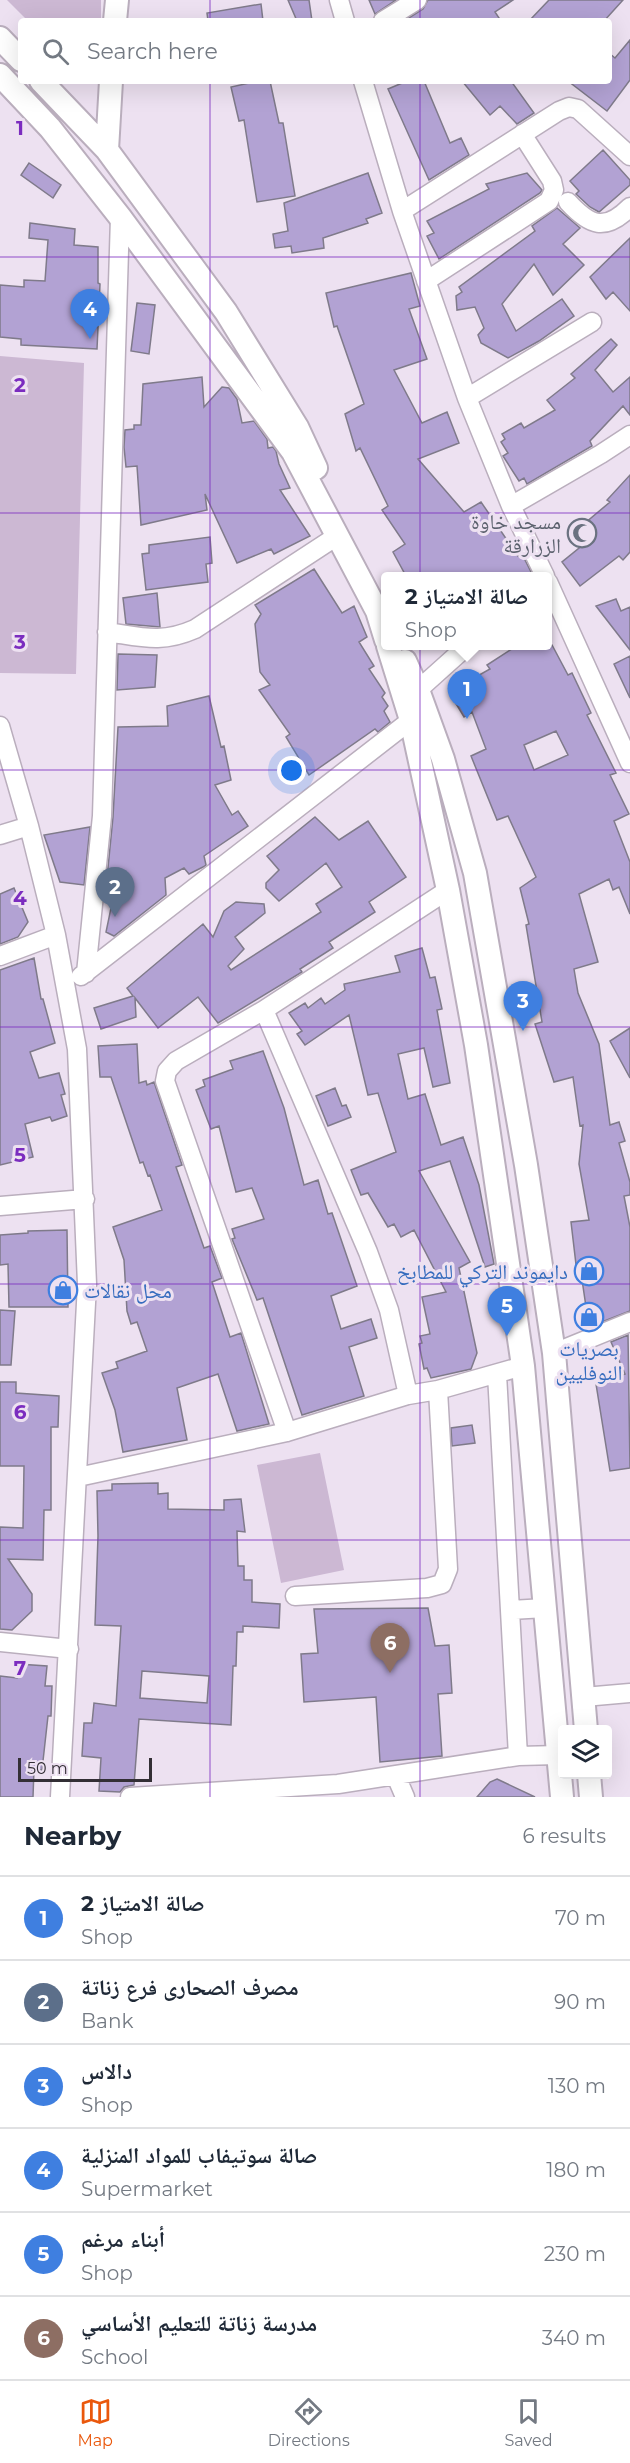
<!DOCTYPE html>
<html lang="en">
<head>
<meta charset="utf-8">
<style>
	body { margin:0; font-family:Montserrat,"Noto Naskh Arabic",sans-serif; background:#f6f6f7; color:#1f2937 }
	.controls { position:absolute; right:18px; bottom:18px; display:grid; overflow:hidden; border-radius:6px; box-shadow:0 6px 24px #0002 }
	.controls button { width:54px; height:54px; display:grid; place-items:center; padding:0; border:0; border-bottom:2px solid #e0e1e3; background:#fff; color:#1f2937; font:30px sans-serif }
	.scale { position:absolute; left:18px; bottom:15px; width:134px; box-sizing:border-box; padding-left:6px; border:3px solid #332f35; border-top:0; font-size:16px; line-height:21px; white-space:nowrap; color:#332f35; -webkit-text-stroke:4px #ede1f1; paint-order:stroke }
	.you { position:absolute; left:292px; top:771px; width:21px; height:21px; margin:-15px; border:4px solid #fff; border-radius:50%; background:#1a73e8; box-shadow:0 0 0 9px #1a73e833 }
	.badge { display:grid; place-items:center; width:39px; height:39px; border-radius:50%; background:#ea580c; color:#fff; font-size:20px; font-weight:700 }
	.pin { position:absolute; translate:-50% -50px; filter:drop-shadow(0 2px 3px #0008) }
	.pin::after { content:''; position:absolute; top:32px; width:21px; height:18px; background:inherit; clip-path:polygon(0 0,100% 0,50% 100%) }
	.popup { position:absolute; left:381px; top:572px; width:171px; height:78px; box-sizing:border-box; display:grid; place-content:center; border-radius:6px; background:#fff; filter:drop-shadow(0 2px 4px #0005); font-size:20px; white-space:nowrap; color:#747a83 }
	.popup b { font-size:22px; color:#1f2937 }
	.popup::after { content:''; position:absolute; left:50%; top:100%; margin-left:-12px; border:12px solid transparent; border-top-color:#fff }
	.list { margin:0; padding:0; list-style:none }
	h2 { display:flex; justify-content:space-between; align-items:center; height:78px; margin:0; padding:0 24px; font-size:26px }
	h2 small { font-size:20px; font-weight:400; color:#747a83 }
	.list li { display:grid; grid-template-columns:39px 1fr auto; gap:18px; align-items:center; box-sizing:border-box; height:84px; padding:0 24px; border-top:2px solid #e0e1e3 }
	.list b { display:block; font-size:22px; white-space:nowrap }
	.list p { margin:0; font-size:20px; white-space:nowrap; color:#747a83 }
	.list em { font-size:20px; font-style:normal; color:#747a83 }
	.icon { flex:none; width:33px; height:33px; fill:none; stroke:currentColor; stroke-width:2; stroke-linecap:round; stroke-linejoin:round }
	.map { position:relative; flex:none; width:630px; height:1797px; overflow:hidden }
	.search { position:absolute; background:#fff; box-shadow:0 6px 24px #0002; left:18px; right:18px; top:18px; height:66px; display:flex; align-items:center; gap:15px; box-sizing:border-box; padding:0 21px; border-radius:6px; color:#747a83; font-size:22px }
	.sheet { height:582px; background:#fff }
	nav { display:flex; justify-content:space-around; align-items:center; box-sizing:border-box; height:84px; border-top:2px solid #e0e1e3; background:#fff; font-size:16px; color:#747a83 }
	nav a { display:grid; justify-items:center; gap:3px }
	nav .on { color:#ea580c }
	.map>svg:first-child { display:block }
	.green { fill:#ccb8d3 }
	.building { fill:#b2a2d3; stroke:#7f7a8a; stroke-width:1.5; fill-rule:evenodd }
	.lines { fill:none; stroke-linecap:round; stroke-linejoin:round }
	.minor-casing { stroke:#baaebd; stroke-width:21 }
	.major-casing { stroke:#baaebd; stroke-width:26 }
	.minor { stroke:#fff; stroke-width:18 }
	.major { stroke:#fff; stroke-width:22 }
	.grid { fill:none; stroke:#7b2cbf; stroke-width:1.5; stroke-opacity:0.55 }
	.labels { text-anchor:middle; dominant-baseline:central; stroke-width:6; stroke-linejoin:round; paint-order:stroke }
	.worship-label { font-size:21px; fill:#5b616d; stroke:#ede1f1; text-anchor:end }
	.shop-label { font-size:21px; fill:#366cbe; stroke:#ede1f1; text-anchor:end }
	.grid-label { font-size:20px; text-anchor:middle; font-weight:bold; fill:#7b2cbf; stroke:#ede1f1; stroke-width:6; stroke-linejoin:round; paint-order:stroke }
</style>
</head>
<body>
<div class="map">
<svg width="630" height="1797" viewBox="0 0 630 1797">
	<rect width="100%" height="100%" fill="#ede1f1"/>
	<!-- green -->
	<path class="green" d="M7,0H101V21H28Z
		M0,356L84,363L76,674L0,673Z
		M320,1453L344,1570L281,1583L257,1465Z"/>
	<!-- building -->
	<path class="building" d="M288,0H309L312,21H297Z
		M369,0H396L375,14Z
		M428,0H513L495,12L501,21H404L423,9Z
		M549,0H623L604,21H529Z
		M261,4L263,21H208L207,13Z
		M630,40V80L607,111L568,81H609V53L615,58Z
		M258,81H270L279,123H283L295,196L257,202L244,120L239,121L231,87Z
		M407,81H424L450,143L461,138L469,155L429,180L388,89Z
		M462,81H511L534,113L517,124L500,106L490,115Z
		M603,150L630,180V185L599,212L590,207L576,194L579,191L570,181Z
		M29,163L61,185L53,198L21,175Z
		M368,173L382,213L366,219L368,223L323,238L324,248L292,253L291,246L275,248L273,234L288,231L284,203Z
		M527,173L542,190L540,193L439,259L427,236L434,233L427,221L489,189L486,184Z
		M557,208L580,228L563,244L584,265L553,295L534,264L502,304L516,331L562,299L574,316L539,341L508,358L481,343L478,335L484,328L475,307L457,310L456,296L462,292L459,287L535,231L532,226Z
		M30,223L75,229L74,245L98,247V283L100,284L97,349L21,345V339L0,337V285L24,287V280L45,281L48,240L29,238Z
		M630,238V311L613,292L606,299L590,277Z
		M411,273L420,306L409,309L427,359L394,370L422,423L447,412L459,443L418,459L464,512L481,502L518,556L520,554L524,558L533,576H406L393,552L405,544L382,510L388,506L360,448L356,451L345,414L364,404L337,326L334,327L326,293Z
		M137,303L155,305L149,354L131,351Z
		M611,339L617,345L595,370L613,392L630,377V415L623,406L590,441L592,446L527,484L524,478L519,481L503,456L508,453L501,442L505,439L502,434L521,423L524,428L555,410L547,400L575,378L571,374Z
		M202,377L204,407L222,387L229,388L237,399L242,423L254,421L267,439L268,448L273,447L276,451L279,464L290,488L280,490L310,536L274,554L271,549L237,563L205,494L207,510L141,525L137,466L126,467L124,447L125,430L134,429V425H141L143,384Z
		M630,475V552L623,560L619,556L580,586L562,562L584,544L572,534L610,502L607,500Z
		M210,537L212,563L206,564L208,582L146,590L142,554L149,553V545Z
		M314,569L342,613L354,606L367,637L359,642L374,666L369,669L385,693L382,697L388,706L384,711L390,722L378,732L375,729L309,775L286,737L290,734L259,690L270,685L260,672L255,624L261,614L255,605Z
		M157,593L160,627L126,624L123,598Z
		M616,599L621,611L630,607V650L596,606Z
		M518,645H552L568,675L572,673L591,713L587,715L616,773L610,775L629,814L614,821L630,862V914L619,887L613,890L609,879L579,894L598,962L574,969L578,993L599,1044L610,1125L619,1122L625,1141L619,1143L630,1182V1195L624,1196L630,1227V1311L589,1327L581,1273H577L571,1222L589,1220L579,1164L583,1125L580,1126L573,1077L554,1082L535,1024L542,1022L526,925L529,924L520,888L536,877L508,816L497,820L471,756L486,749L472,712L464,717L449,692L490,669L487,665ZM556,731L568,755L534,770L524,745Z
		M118,654L157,655L155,687L117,690Z
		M630,656V698L614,664Z
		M209,696L221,747L224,746L231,780L215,785L232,815L238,811L248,826L204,856L206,865L203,867L189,874L184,868L165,878L166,895L114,936L106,932L115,889L106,888L113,817L118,727L168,726L167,706Z
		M315,817L339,840L368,821L406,877L369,902L375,912L329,942L333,948L300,969L302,972L218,1023L198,997L158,1028L135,998L136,1017L101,1029L94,1008L133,996L127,988L203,924L213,937L224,911L236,902L264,904L265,913L235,937L244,949L228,966L231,970L321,912L316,904L342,887L326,863L279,901L266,888V883L279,870L267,856Z
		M90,827L84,885L60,882L44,835Z
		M14,888L28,922L18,937L0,944V894Z
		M422,948L430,978L435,977L442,1009L437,1010L450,1083L433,1087L424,1048L398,1054L408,1099L425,1094L441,1145L463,1137L479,1185L494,1264L485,1267L450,1161L419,1171L470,1262L459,1268L477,1353L471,1369L431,1378L427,1368L424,1369L419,1344L422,1343L420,1336L430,1334L422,1297L446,1292L414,1230L401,1237L394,1224L388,1227L368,1193L361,1195L351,1170L396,1152L378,1093L368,1095L349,1015L305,1045L297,1034L302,1031L289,1013L305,1003L308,1008L321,998L325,1004L345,990L344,984L400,972L395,956Z
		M34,958L41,999H43L55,1043L30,1052L39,1078L59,1073L65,1094L61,1095L67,1116L52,1121L50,1117L25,1124L33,1157L0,1165V970Z
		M630,1028V1078L610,1041Z
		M137,1044L139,1083L146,1081L147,1085L154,1082L182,1165L176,1167L204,1248L210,1246L222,1278L212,1282L230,1337L241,1333L269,1424L237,1431L218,1374L177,1388L187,1440L123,1452L115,1410L102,1373L118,1368L116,1362L147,1351L137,1322L131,1324L127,1311L124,1260L113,1227L162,1210L150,1175L148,1176L143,1162L140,1163L111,1077H100L98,1046Z
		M263,1051L284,1108L304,1185L318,1180L328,1214L332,1213L357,1286L331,1296L341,1329L371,1319L377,1338L349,1347L364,1396L302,1415L263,1298L257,1300L232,1239L235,1238L232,1229L264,1219L252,1188L236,1192L219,1126L211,1129L196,1090L205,1086L203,1080L233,1069L230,1061Z
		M335,1088L342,1106L346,1105L351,1117L328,1126L316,1096Z
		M67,1230L68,1307H9L8,1264L0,1265V1235L28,1233V1231Z
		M0,1310L15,1311L11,1365H0Z
		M628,1335L630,1468L610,1471L596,1384L625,1374L611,1342Z
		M0,1382H16V1393L59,1396L58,1427H51V1510H44L43,1560L8,1559L32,1594V1611L12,1630L0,1629V1527L23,1528L24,1466H0Z
		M472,1425L475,1443L452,1446L451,1428Z
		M158,1483V1494L168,1493V1509L224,1510V1500L241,1499L245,1532L237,1531L238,1566H244V1580H252V1602L280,1604L279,1628L243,1626V1632H237L236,1666H233L231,1725L139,1719L134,1785L124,1787L120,1792L99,1791L101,1758L82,1756L84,1723H92L94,1703L116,1706L121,1626L95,1625L98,1536L97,1491L112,1490V1484ZM142,1671L209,1676L207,1703L140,1698Z
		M428,1608L435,1646L449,1645L452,1693L438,1694L442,1756L380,1762L376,1697L304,1702L301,1654L318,1653L314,1609Z
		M18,1664L47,1666L45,1686H52L51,1716H48L42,1770L34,1769L33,1797H0V1676L17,1678Z
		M497,1779L535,1797H477L490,1782Z"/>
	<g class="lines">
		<!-- minor casing -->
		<g class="minor-casing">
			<path id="minor" d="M339,0L345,21
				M383,21L417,0
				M363,81L402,211L467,398L511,506L545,576
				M568,202C590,226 605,232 630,207
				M402,211L559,111L569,107L578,109L630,156
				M426,281L549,201L554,190L552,181L522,134
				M467,398L592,322
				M511,506L601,454L630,435
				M548,582L630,763
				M107,632C142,637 161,644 195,629L337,536
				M418,690L467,646
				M0,726L29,826L56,935L77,1049L87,1284L60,1797
				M0,835L29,826
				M0,956L56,935
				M86,973L102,816L120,217
				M81,976L411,720
				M264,1010L368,1252L389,1310L408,1395
				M0,1206L85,1199
				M554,1353L630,1322
				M497,1374L518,1756
				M287,1432L165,1081L167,1071L176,1061L264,1010L448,890
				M78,1477L287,1432L408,1395L438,1390L523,1366
				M295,1596L427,1588L442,1584L448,1569L438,1390
				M511,1610L545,1608
				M0,1642L69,1649
				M584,1697L630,1693
				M396,1776L405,1797
				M130,1797L338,1784L518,1756L559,1755"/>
		</g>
		<!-- major casing -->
		<g class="major-casing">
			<path id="major" d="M115,21L117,0
				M0,38L21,60
				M0,75L50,128L120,217L293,452L377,611L386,640
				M41,81L107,150L226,312L297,427L316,468
				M107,150L111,81
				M388,646L411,720L448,890L476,1045L523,1366L562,1797
				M405,661L418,690L443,759L475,873L526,1165L554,1353L586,1730
				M589,1774L591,1797"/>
		</g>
		<!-- minor -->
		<use href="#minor" class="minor"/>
		<!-- major -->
		<use href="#major" class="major"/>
	</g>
	<!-- grid -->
	<path class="grid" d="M210,0V21M420,0V21M210,81V1797M420,81V1797M0,257H630M0,513H630M0,770H630M0,1027H630M0,1284H630M0,1540H630"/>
	<!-- icons -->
	<defs>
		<g id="mosque-ring" transform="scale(1.5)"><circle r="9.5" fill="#ede1f1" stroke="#6b7280" stroke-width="1.5"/><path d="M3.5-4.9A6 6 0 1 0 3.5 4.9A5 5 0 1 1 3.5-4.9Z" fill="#6b7280"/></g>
		<g id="shop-ring" transform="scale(1.5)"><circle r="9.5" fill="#ede1f1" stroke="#3f7fe0" stroke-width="1.5"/><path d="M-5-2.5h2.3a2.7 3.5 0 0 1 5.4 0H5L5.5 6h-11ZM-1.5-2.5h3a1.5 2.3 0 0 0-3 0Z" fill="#3f7fe0"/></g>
	</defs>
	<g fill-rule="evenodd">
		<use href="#mosque-ring" x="582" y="533"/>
		<use href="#shop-ring" x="589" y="1271"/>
		<use href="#shop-ring" x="63" y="1290"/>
		<use href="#shop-ring" x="589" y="1317"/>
	</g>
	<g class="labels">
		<!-- worship labels -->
		<g class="worship-label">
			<text x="561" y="521">مسجد خاوة<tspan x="561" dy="24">الزرارقة</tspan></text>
		</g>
		<!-- shop labels -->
		<g class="shop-label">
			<text x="568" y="1271">دايموند التركي للمطابخ</text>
			<text x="84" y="1290" text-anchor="start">محل نقالات</text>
			<text x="589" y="1348" text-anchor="middle">بصريات<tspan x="589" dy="24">النوفليين</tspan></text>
		</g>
	</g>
	<g class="grid-label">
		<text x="20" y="135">1</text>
		<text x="20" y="392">2</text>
		<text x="20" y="649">3</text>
		<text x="20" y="905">4</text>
		<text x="20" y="1162">5</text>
		<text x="20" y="1419">6</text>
		<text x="20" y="1675">7</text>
	</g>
</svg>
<div class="controls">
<button><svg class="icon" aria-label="layers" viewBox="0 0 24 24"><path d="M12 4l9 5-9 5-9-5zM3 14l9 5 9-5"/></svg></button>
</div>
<div class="scale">50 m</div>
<div class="you"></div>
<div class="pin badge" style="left:467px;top:719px;background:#3f7fe0">1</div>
<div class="popup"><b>صالة الامتياز 2</b>Shop</div>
<div class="pin badge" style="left:115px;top:917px;background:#5c6f8a">2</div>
<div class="pin badge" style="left:523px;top:1031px;background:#3f7fe0">3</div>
<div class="pin badge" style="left:90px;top:339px;background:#3f7fe0">4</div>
<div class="pin badge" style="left:507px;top:1336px;background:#3f7fe0">5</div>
<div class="pin badge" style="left:390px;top:1673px;background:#8d6e63">6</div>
<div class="search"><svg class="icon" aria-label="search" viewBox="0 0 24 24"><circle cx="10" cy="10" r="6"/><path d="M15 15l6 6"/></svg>Search here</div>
</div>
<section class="sheet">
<h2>Nearby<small>6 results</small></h2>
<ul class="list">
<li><span class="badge" style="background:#3f7fe0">1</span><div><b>صالة الامتياز 2</b><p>Shop</p></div><em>70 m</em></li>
<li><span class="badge" style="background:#5c6f8a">2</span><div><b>مصرف الصحارى فرع زناتة</b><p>Bank</p></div><em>90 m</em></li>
<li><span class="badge" style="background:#3f7fe0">3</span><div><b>دالاس</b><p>Shop</p></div><em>130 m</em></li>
<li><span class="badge" style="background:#3f7fe0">4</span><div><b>صالة سوتيفاب للمواد المنزلية</b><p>Supermarket</p></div><em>180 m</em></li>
<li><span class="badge" style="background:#3f7fe0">5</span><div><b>أبناء مرغم</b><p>Shop</p></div><em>230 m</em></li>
<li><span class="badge" style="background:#8d6e63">6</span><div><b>مدرسة زناتة للتعليم الأساسي</b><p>School</p></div><em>340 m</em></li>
</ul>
</section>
<nav>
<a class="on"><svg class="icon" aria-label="map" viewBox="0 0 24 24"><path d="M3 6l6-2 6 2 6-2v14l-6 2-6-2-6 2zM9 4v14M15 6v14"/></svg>Map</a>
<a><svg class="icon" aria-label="directions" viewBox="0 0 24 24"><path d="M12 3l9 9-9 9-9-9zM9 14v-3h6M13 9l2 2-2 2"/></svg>Directions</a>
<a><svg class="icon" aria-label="saved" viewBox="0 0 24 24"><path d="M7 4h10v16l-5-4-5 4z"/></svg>Saved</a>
</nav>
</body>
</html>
